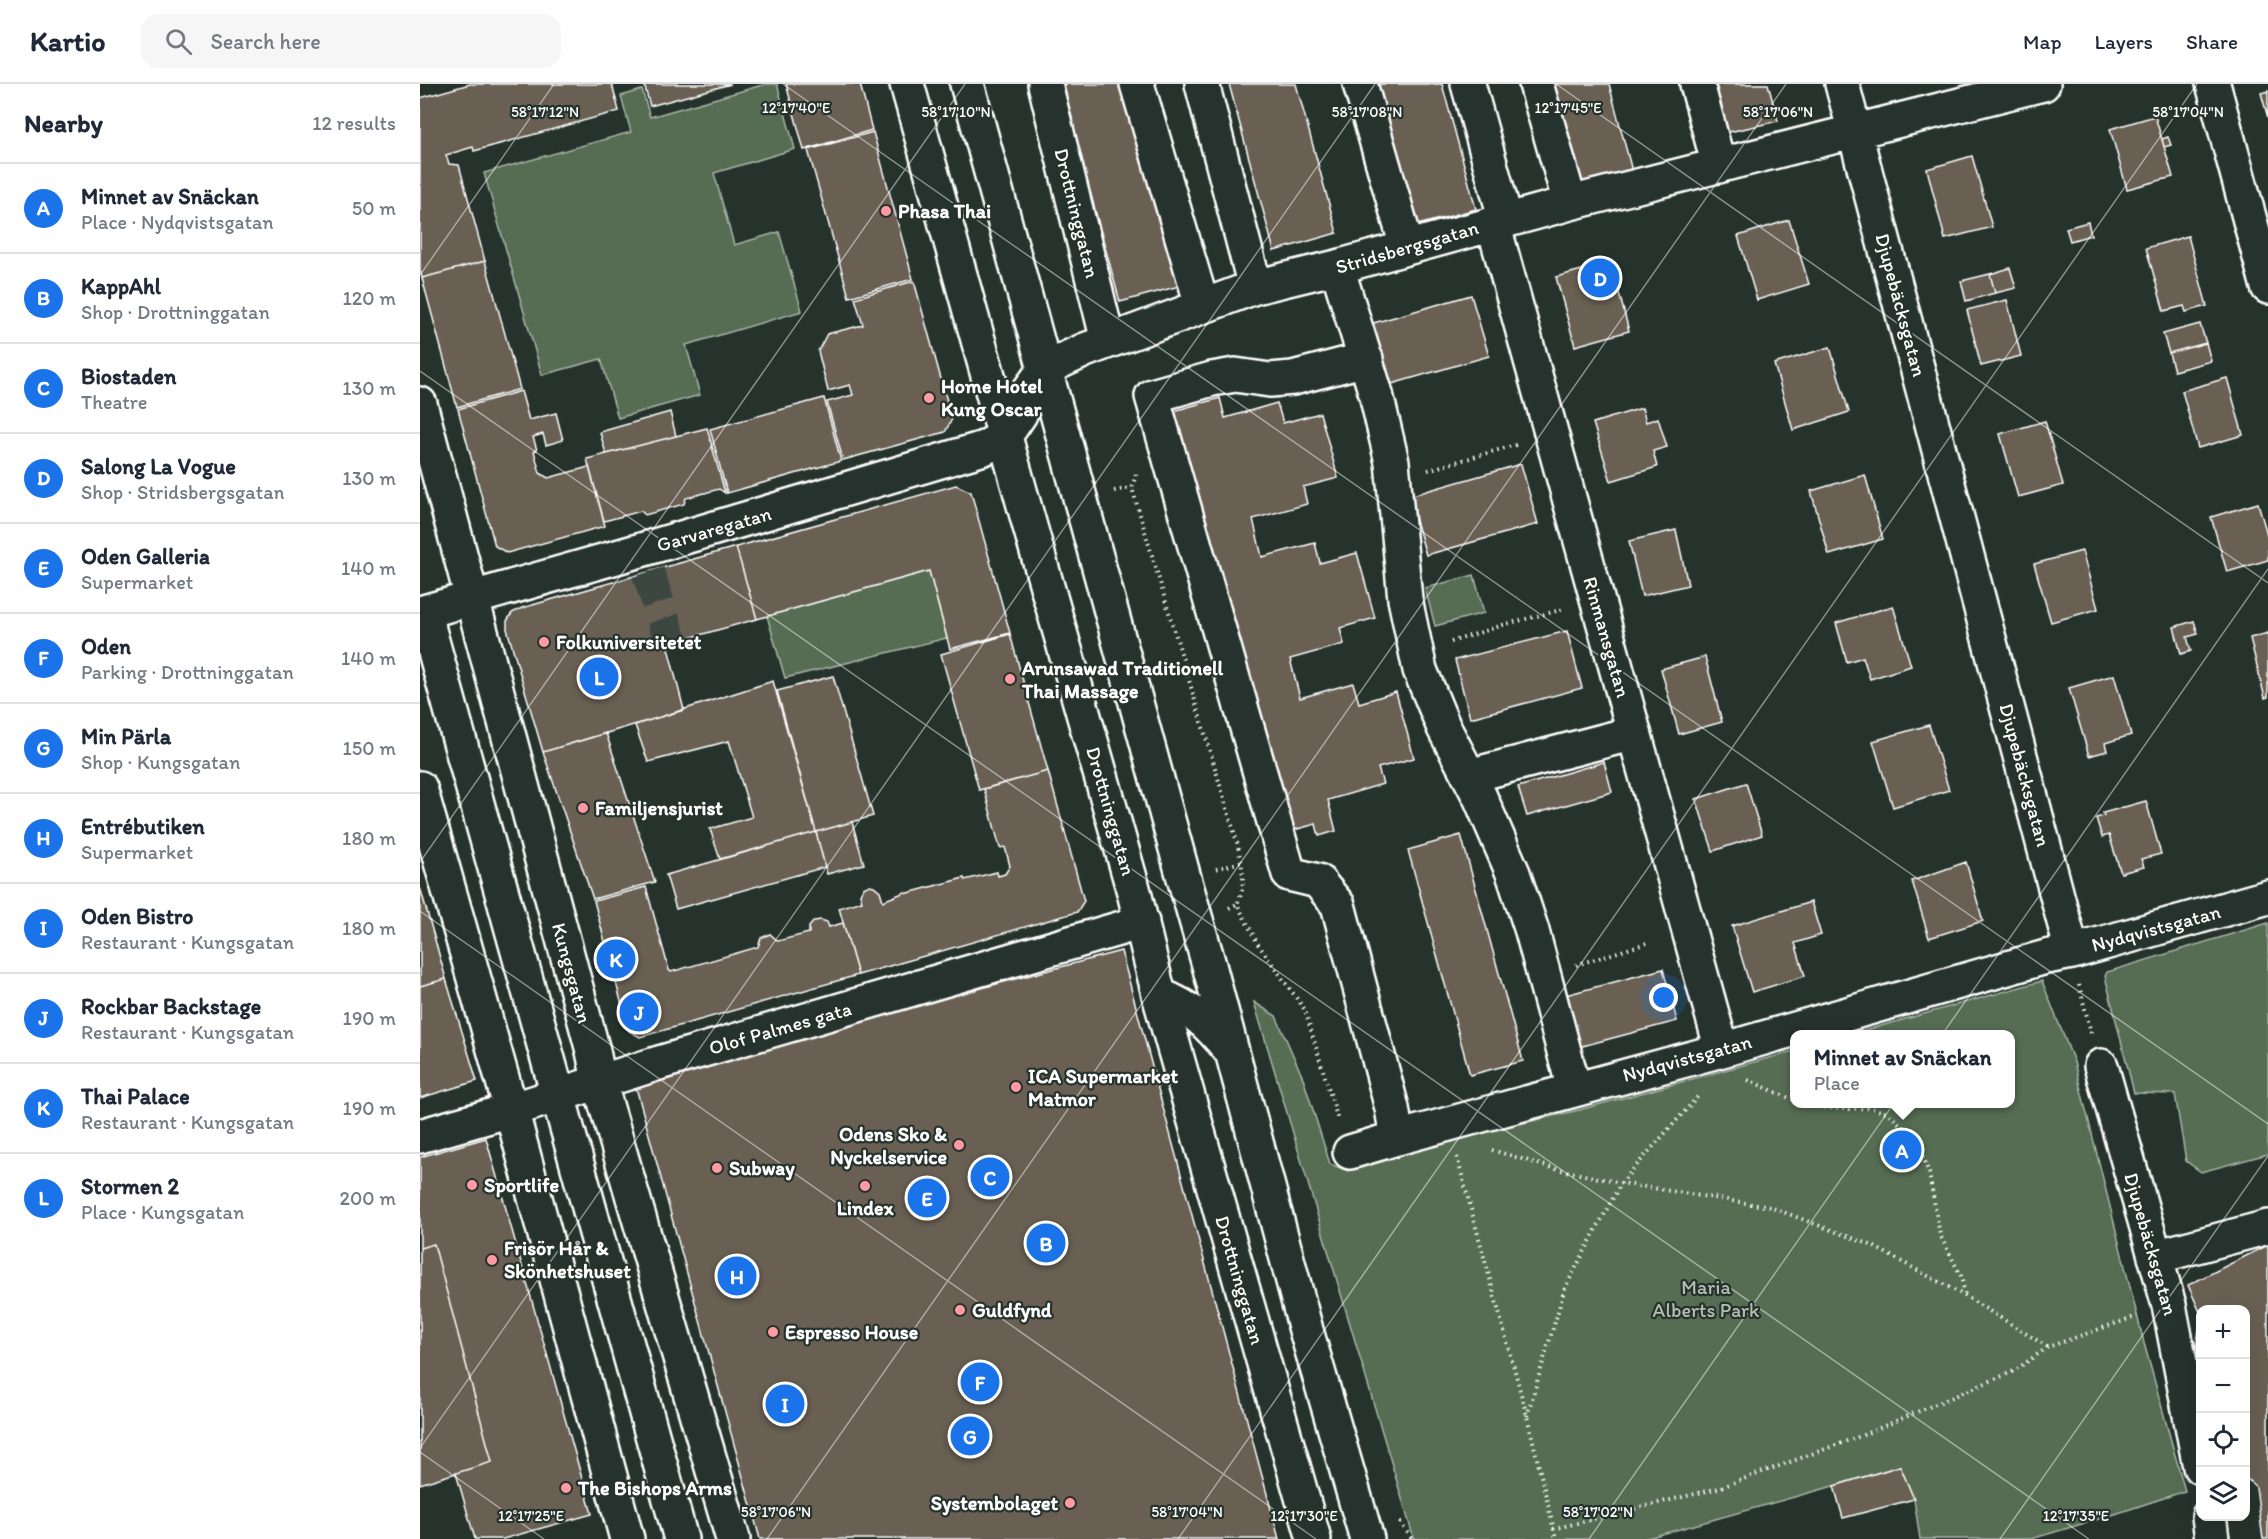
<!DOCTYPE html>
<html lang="en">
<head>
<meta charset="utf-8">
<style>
	body { margin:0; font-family:Itim,sans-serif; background:#f6f6f7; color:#1f2937 }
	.controls { position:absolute; right:18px; bottom:18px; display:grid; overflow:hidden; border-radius:12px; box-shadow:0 6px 24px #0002 }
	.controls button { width:54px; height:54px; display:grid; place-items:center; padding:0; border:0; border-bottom:2px solid #e0e1e3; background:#fff; color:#1f2937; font:30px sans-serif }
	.you { position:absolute; left:1244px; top:914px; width:21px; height:21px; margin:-15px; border:4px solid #fff; border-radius:50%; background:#1a73e8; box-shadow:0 0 0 9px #1a73e833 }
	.badge { display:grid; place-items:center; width:39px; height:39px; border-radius:50%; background:#1a73e8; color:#fff; font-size:20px; font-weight:700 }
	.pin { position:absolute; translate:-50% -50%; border:3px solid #fff; box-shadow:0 2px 6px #0006 }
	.popup { position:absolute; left:1370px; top:946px; width:225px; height:78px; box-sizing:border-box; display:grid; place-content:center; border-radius:12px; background:#fff; filter:drop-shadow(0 2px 4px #0005); font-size:20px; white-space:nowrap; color:#747a83 }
	.popup b { font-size:22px; color:#1f2937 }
	.popup::after { content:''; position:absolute; left:50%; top:100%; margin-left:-12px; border:12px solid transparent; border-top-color:#fff }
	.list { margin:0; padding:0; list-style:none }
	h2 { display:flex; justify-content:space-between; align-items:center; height:78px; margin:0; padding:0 24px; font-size:26px }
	h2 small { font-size:20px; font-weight:400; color:#747a83 }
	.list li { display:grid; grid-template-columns:39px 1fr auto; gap:18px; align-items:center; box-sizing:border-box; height:90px; padding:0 24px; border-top:2px solid #e0e1e3 }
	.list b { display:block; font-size:22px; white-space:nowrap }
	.list p { margin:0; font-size:20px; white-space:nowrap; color:#747a83 }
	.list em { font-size:20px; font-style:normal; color:#747a83 }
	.icon { flex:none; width:33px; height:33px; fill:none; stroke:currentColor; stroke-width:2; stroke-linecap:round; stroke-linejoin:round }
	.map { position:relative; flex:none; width:1848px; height:1455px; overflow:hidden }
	header { display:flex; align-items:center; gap:36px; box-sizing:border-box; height:84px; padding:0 30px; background:#fff; border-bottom:2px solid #e0e1e3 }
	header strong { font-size:28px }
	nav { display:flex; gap:33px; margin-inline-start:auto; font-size:21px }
	.search { width:420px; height:54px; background:#f6f6f7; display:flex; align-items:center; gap:15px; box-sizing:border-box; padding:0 21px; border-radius:18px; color:#747a83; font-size:22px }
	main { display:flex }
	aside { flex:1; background:#fff }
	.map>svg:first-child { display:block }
	.green { fill:#566d52; stroke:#aab6a8; stroke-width:1.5 }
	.building { fill:#696052; stroke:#fff; stroke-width:1.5 }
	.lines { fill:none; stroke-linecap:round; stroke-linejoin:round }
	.minor-tunnel { stroke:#3c4742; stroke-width:33; stroke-dasharray:33 16; stroke-linecap:butt }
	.minor-casing { stroke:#fff; stroke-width:38 }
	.path { stroke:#fff; stroke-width:4; stroke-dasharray:1.5 4.5; stroke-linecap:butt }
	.minor { stroke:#26332d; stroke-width:33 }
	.ticks { fill:none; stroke:#fff; stroke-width:1.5; stroke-opacity:0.45 }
	.poi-dot { fill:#ff9aa2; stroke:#26332d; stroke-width:2 }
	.labels { text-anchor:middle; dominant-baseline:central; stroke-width:4.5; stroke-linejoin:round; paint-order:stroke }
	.poi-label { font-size:20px; font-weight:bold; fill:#fff; stroke:#26332d; text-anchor:start }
	.street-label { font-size:20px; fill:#fff; stroke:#26332d }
	.park-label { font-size:20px; fill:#b3bdb1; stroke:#26332d }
	.ticks-label { font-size:15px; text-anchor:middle; fill:#fff; stroke:#26332d; stroke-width:4.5; stroke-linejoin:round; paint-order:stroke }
</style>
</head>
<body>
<header>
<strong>Kartio</strong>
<div class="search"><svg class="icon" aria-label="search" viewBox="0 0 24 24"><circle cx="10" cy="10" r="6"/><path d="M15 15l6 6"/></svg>Search here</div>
<nav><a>Map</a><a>Layers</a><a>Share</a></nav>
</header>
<main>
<aside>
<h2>Nearby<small>12 results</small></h2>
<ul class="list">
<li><span class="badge">A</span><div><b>Minnet av Snäckan</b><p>Place · Nydqvistsgatan</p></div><em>50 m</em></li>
<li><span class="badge">B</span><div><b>KappAhl</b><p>Shop · Drottninggatan</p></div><em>120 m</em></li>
<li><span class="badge">C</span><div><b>Biostaden</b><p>Theatre</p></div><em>130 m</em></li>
<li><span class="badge">D</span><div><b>Salong La Vogue</b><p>Shop · Stridsbergsgatan</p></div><em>130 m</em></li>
<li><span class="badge">E</span><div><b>Oden Galleria</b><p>Supermarket</p></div><em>140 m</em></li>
<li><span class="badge">F</span><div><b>Oden</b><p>Parking · Drottninggatan</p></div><em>140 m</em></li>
<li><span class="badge">G</span><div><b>Min Pärla</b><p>Shop · Kungsgatan</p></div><em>150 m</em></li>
<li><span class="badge">H</span><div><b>Entrébutiken</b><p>Supermarket</p></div><em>180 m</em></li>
<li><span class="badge">I</span><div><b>Oden Bistro</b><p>Restaurant · Kungsgatan</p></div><em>180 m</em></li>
<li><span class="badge">J</span><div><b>Rockbar Backstage</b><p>Restaurant · Kungsgatan</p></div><em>190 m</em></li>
<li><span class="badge">K</span><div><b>Thai Palace</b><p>Restaurant · Kungsgatan</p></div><em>190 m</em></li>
<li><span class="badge">L</span><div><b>Stormen 2</b><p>Place · Kungsgatan</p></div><em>200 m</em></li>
</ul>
</aside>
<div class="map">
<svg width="1848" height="1455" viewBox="0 0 1848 1455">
	<rect width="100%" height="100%" fill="#26332d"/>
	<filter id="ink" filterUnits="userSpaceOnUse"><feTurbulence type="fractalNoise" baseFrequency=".0167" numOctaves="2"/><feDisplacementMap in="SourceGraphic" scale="12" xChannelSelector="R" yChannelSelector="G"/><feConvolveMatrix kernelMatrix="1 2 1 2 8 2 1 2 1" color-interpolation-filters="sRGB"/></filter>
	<g filter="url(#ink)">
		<!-- green -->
		<path class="green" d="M346,0H357L375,65L294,89L314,161L359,148L382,227L266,261L280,311L198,334L181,275L122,291L64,89L211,48L201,12L222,6L230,33Z
			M509,487L527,554L365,594L347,532Z
			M1054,491L1064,529L1015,542L1005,504Z
			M1848,839V1070L1781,1088L1766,1077L1755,1010L1714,1009L1685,892L1687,888Z
			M1622,897L1654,978L1724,1259L1765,1407L1689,1432L1611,1455H1500L1494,1415L1480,1382L1403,1405L1224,1455H994L834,918L856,932L883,994L910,1080L928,1087L1023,1058L1159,1026L1374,967V1020H1590V950H1432Z"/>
		<!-- building -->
		<path class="building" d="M50,0H192L199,27L54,67L53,63L26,71L29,80L39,81L65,177L2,194L0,186V14Z
			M224,0H311L230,22Z
			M366,0H440L452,46L384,66Z
			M645,0H708L763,201L700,218L641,1Z
			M809,0H876L917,149L854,167Z
			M955,0H1022L1056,125L994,142Z
			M1121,0H1189L1212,87L1149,104Z
			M1286,0H1348L1358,37L1300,50Z
			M1848,7V34L1841,9Z
			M1735,32L1753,93L1707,105L1690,45Z
			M453,48L493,195L429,213L388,66Z
			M1748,53L1751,61L1744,63L1742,55Z
			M1552,72L1572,143L1525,155L1507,85Z
			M1369,136L1389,200L1337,216L1318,152Z
			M1668,138L1671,151L1650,157L1646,144Z
			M1768,152L1787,222L1766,228L1764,222L1744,227L1726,164Z
			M65,177L100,305L37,323L2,194Z
			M1191,178L1209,247L1155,262L1136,193Z
			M1590,184L1596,204L1575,209L1570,190Z
			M1570,190L1575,209L1546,217L1541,197Z
			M494,197L532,335L525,348L423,376L407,318L433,311L430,301L408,307L398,267L407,250L443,241L435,214Z
			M1051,211L1069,272L961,303L943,242Z
			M1587,216L1601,272L1561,282L1547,226Z
			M1780,240L1786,259L1749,269L1743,250Z
			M1786,259L1791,277L1754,287L1749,269Z
			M1410,263L1429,328L1373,346L1354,280Z
			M1807,294L1823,351L1778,364L1762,307Z
			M101,307L109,336L136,329L143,356L126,361L123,350L113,353L117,366L114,367L120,389L128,394L169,383L185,442L87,469L75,462L38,325Z
			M404,314L421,377L307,409L290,345Z
			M800,314L805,334L857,319L863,339L900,329L918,394L883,403L887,420L833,435L842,473L895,459L900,479L937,469L955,534L920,544L924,560L870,575L880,614L933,599L939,619L976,608L994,674L958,684L963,700L908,716L916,747L899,752L896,740L870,747L760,349L750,352L743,330Z
			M1222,324L1226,338L1238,334L1247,363L1233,367L1237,383L1191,397L1173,339Z
			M250,328L256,352L186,370L180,348Z
			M1625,337L1643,401L1598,413L1580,350Z
			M287,344L305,409L299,405L266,414L264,420L225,431L221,427L184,437L167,375Z
			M1101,380L1118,440L1006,471L989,412Z
			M1445,391L1463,455L1409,471L1391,407Z
			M536,401L551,408L590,549L530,565L509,487L337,535L316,463Z
			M1838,419L1848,454V476L1807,488L1791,433Z
			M1256,446L1268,501L1222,512L1209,457Z
			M316,463L337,535L247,560L264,626L123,668L87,545V537L92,529L102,524Z
			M1662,467L1678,525L1631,538L1614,480Z
			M1473,522L1491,582L1450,595L1443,573L1427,578L1416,539Z
			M1774,537L1778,550L1767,553L1771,567L1761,570L1754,543Z
			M1147,547L1162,604L1050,634L1035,576Z
			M1848,549V613L1845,614L1830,554Z
			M590,550L628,687L559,706L521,570Z
			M1285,573L1302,638L1259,650L1241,585Z
			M1694,591L1711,651L1685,659L1687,667L1669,672L1649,604Z
			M413,592L453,732L396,748L357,607Z
			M353,597L396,748L300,775L290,745L332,733L309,657L228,678L215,641Z
			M1509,641L1529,706L1473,723L1453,657Z
			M186,649L235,798L173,815L123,668Z
			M1184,678L1192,708L1107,732L1098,703Z
			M628,687L664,817L657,828L438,891L419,824L442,817L440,810L443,804L450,801L454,802L460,807L463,817L485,808L488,809L544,794L545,796L577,788L578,792L585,790L590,782L585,763L580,764L564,705Z
			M1326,699L1342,751L1293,767L1276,715Z
			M1726,717L1741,770L1721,775L1724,783L1701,789L1689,751L1682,753L1676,734L1684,732L1683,729Z
			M432,738L444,780L407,790L396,748Z
			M396,748L405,783L256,825L246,791Z
			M1041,751L1103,977L1050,991L988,766Z
			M1546,778L1563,837L1509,854L1492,797Z
			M0,803L26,895L0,902Z
			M226,803L249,886L251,888L338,863L341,854L350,850L358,857L389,849V843L394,837L401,836L407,838L409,843L423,839L438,891L220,953L209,947L174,817Z
			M1391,818L1401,851L1375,859L1385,892L1332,908L1312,842Z
			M701,867L859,1455H340L214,996Z
			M1243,885L1257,937L1151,965L1138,913Z
			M26,895L57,997L0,1014V902Z
			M66,1054L172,1430L83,1455H55L36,1389L72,1378L14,1160L0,1164V1073Z
			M14,1160L72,1378L0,1400V1164Z
			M1848,1161V1455H1843L1836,1403L1826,1394V1226H1780V1228L1768,1201Z
			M1780,1239V1335L1774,1279Z
			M1480,1382L1494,1415L1423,1434L1414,1402Z"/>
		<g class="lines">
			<!-- minor-tunnel -->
			<path class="minor-tunnel" d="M228,488L251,559"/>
			<!-- minor casing -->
			<g class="minor-casing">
				<path id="minor" d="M487,0L607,432L714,808L739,911L894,1455
					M547,0L764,794L789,881L886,1246L947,1455
					M625,0L688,257
					M717,0L782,221
					M782,0L835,203
					M940,0L987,163
					M1048,0L1086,137
					M1116,0L1150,119
					M1277,0L1299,82
					M1422,0L1652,868
					M1793,0L1848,203
					M1073,139L1302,966
					M917,183L956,310L972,378L985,515L1000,586L1024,644L1060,713L1093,789L1112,847L1154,1005
					M946,275L873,294L850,296L815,291L792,295L732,312L869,790L898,797L918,821L972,1024L977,1054L1302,966L1626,873L1652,868L1848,813
					M0,320L173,967L179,997L313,1455
					M7,527L9,546L261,1455
					M0,529L221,466L564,364L585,352L600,330L608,308L626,284L665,266L835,203L917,183L1150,119L1623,0
					M1049,692L1214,649
					M0,704L94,1036L207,1455
					M739,911C772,924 788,939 810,966
					M1681,982L1749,1221L1780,1383
					M0,1052L91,1026L239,979L722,838
					M930,1068L977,1054
					M1735,1173L1848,1143
					M1789,1432L1792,1455"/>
			</g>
			<!-- path -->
			<path class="path" d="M1008,386L1099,360
				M716,390L712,404L817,758C821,780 828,799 817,820
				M694,407L712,404
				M1031,558L1083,541L1144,525
				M796,785L821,778
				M809,824L817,820L838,860L885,926L918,1036
				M1156,881L1227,859
				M1659,901L1671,949
				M1328,996L1374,1016
				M1387,1020L1399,1023L1426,1025L1451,1024L1468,1029L1489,1049L1500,1065L1509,1089L1520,1151L1541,1192L1545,1211
				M1072,1066L1132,1084L1201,1099L1350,1123L1451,1161L1545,1212L1628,1263
				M1037,1073L1107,1332L1136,1455
				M1107,1332L1145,1204L1201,1099L1280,1010
				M980,1438L992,1455
				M1133,1445L1299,1404L1438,1353L1594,1287L1628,1263L1717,1232"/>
			<!-- minor -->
			<use href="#minor" class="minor"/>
		</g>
	</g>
	<!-- ticks -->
	<path class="ticks" d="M363,0L1848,1040M1136,0L1848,499M0,191L134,0M0,287L1669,1455M0,778L545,0M0,827L896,1455M0,1364L955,0M0,1368L124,1455M347,1455L1366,0M758,1455L1777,0M1169,1455L1848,485M1580,1455L1848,1072"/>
	<!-- markers -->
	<g class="poi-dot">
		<circle cx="466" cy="127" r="6"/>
		<circle cx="509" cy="314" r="6"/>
		<circle cx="124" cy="558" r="6"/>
		<circle cx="590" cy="595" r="6"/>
		<circle cx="163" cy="724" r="6"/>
		<circle cx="596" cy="1003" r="6"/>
		<circle cx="539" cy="1061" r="6"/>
		<circle cx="297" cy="1084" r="6"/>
		<circle cx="52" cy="1101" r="6"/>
		<circle cx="445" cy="1102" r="6"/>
		<circle cx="72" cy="1176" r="6"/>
		<circle cx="540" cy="1226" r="6"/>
		<circle cx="353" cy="1248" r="6"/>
		<circle cx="146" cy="1404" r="6"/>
		<circle cx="650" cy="1419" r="6"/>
	</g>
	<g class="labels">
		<!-- poi labels -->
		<g class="poi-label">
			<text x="478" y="127">Phasa Thai</text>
			<text x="521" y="302">Home Hotel<tspan x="521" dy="23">Kung Oscar</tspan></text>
			<text x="136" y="558">Folkuniversitetet</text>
			<text x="602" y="584">Arunsawad Traditionell<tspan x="602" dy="23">Thai Massage</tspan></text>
			<text x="175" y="724">Familjensjurist</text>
			<text x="608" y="992">ICA Supermarket<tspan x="608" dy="23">Matmor</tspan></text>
			<text x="527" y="1050" text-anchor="end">Odens Sko &amp;<tspan x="527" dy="23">Nyckelservice</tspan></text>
			<text x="309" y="1084">Subway</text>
			<text x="64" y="1101">Sportlife</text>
			<text x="445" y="1124" text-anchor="middle">Lindex</text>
			<text x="84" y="1164">Frisör Hår &amp;<tspan x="84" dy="23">Skönhetshuset</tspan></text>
			<text x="552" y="1226">Guldfynd</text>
			<text x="365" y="1248">Espresso House</text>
			<text x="158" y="1404">The Bishops Arms</text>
			<text x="638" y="1419" text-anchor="end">Systembolaget</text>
		</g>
		<!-- street labels -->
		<g class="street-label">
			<text transform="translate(657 129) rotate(76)">Drottninggatan</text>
			<text transform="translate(987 163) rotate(-16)">Stridsbergsgatan</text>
			<text transform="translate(1481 221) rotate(75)">Djupebäcksgatan</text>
			<text transform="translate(294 445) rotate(-16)">Garvaregatan</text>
			<text transform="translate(1187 553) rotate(74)">Rinmansgatan</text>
			<text transform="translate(1605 691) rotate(75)">Djupebäcksgatan</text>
			<text transform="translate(691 727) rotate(74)">Drottninggatan</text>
			<text transform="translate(1736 844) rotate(-15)">Nydqvistsgatan</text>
			<text transform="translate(152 889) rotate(75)">Kungsgatan</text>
			<text transform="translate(360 944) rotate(-16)">Olof Palmes gata</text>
			<text transform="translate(1267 974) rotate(-15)">Nydqvistsgatan</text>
			<text transform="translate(1731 1160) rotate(74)">Djupebäcksgatan</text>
			<text transform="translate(820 1196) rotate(74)">Drottninggatan</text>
		</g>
		<!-- park labels -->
		<g class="park-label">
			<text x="1286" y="1203">Maria<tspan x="1286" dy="23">Alberts Park</tspan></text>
		</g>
	</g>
	<g class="ticks-label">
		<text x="376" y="29">12°17'40"E</text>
		<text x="1148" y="29">12°17'45"E</text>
		<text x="125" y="33">58°17'12"N</text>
		<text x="536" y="33">58°17'10"N</text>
		<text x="947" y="33">58°17'08"N</text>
		<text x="1358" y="33">58°17'06"N</text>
		<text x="1768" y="33">58°17'04"N</text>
		<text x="356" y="1433">58°17'06"N</text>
		<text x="767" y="1433">58°17'04"N</text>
		<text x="1178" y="1433">58°17'02"N</text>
		<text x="111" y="1437">12°17'25"E</text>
		<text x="884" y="1437">12°17'30"E</text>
		<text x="1656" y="1437">12°17'35"E</text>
	</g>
</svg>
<div class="controls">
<button>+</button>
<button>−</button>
<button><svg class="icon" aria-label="locate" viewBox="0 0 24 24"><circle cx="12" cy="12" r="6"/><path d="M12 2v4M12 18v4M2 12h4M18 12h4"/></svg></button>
<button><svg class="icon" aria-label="layers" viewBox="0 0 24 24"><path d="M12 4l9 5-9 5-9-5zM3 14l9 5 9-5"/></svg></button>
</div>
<div class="you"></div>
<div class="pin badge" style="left:1482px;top:1066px">A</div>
<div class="popup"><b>Minnet av Snäckan</b>Place</div>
<div class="pin badge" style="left:626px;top:1159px">B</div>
<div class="pin badge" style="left:570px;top:1093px">C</div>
<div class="pin badge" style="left:1180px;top:194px">D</div>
<div class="pin badge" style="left:507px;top:1114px">E</div>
<div class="pin badge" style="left:560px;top:1298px">F</div>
<div class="pin badge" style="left:550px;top:1352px">G</div>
<div class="pin badge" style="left:317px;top:1192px">H</div>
<div class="pin badge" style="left:365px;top:1320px">I</div>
<div class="pin badge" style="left:219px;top:928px">J</div>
<div class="pin badge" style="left:196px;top:875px">K</div>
<div class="pin badge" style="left:179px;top:593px">L</div>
</div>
</main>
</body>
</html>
